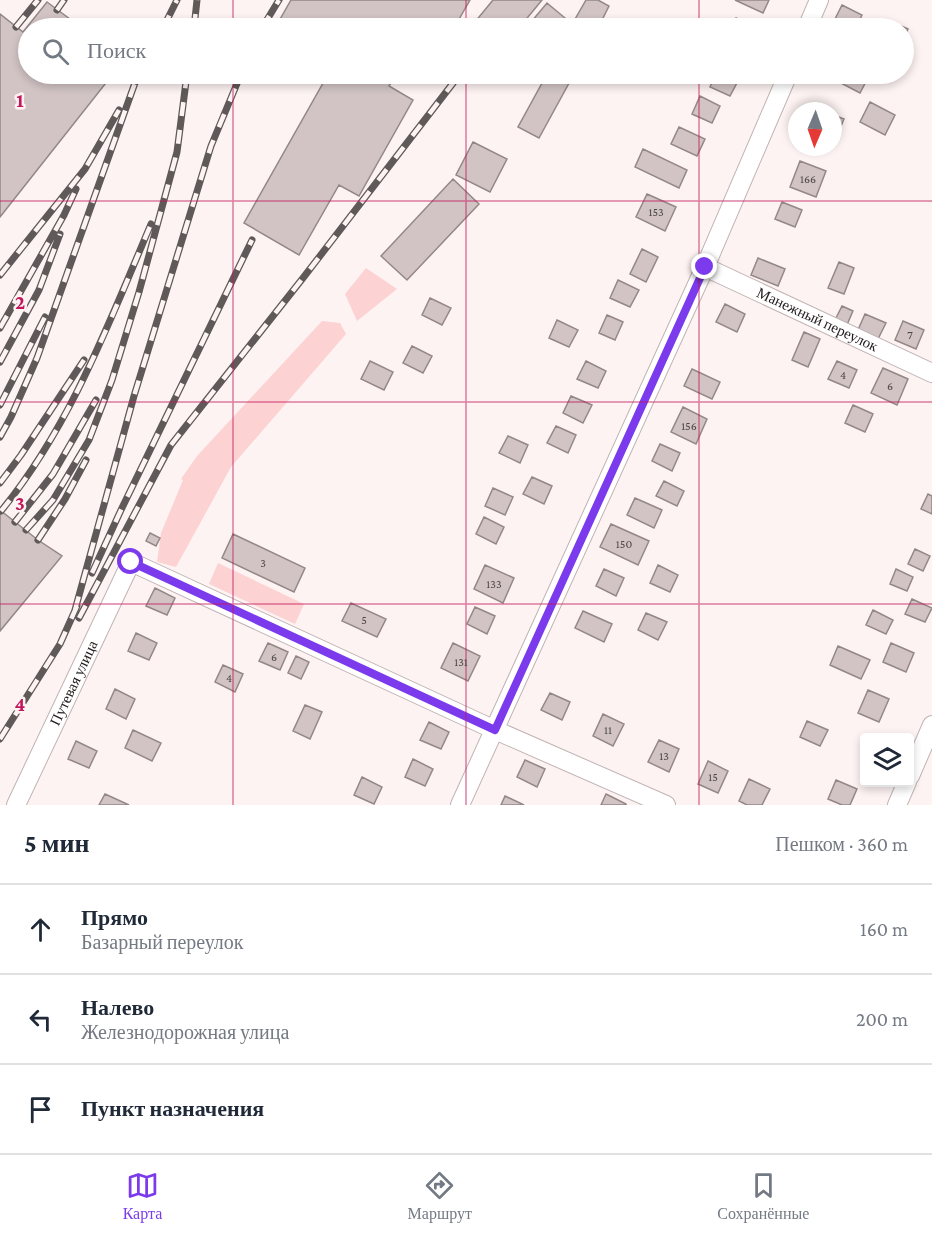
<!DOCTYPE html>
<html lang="ru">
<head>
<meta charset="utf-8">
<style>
	body { margin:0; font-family:"Crimson Pro",serif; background:#f2f2f3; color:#1f2937 }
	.controls { position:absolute; right:18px; bottom:18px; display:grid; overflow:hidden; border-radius:6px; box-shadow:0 3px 9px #0003 }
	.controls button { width:54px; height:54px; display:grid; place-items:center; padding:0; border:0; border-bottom:2px solid #e0e1e3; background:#fff; color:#1f2937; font:30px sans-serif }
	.compass { position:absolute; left:788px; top:102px; width:54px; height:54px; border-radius:50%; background:#fff; box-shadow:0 3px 9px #0003; rotate:182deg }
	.stop { position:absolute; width:18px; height:18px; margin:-14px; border:4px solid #7c3aed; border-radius:50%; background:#fff }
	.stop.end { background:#7c3aed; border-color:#fff; box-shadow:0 2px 6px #0008 }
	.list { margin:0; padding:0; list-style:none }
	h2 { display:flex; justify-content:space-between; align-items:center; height:78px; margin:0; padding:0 24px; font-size:26px }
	h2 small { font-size:20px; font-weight:400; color:#747a83 }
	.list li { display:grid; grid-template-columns:39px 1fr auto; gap:18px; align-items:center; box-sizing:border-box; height:90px; padding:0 24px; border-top:2px solid #e0e1e3 }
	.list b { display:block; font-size:22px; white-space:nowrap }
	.list p { margin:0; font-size:20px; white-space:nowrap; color:#747a83 }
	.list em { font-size:20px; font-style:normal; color:#747a83 }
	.icon { flex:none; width:33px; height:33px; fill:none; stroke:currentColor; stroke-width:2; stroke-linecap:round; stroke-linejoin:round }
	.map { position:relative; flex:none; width:932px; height:805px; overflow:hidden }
	.search { position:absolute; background:#fff; box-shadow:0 3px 9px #0003; left:18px; right:18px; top:18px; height:66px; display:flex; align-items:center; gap:15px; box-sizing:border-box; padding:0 21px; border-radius:33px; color:#747a83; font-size:22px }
	.sheet { height:348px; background:#fff }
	nav { display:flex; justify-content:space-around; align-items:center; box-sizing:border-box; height:84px; border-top:2px solid #e0e1e3; background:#fff; font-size:16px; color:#747a83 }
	nav a { display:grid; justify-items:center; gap:3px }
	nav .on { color:#7c3aed }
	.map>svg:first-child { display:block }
	.green { fill:#fcd2d2 }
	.building { fill:#d2c4c4; stroke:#948887; stroke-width:1.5 }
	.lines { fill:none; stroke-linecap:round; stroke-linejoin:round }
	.minor-casing { stroke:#c1b3b3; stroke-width:20 }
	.minor { stroke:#fff; stroke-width:18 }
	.rail-casing { stroke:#5f5959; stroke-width:7 }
	.rail { stroke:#fef3f3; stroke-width:4.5; stroke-dasharray:14; stroke-linecap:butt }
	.route { stroke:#7c3aed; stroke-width:8 }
	.grid { fill:none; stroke:#c2185b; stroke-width:1.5; stroke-opacity:0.55 }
	.labels { text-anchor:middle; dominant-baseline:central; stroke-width:5; stroke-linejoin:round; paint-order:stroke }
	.number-label { font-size:12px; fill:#4d4646 }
	.street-label { font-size:15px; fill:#211c1c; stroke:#fef3f3 }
	.grid-label { font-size:20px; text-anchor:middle; font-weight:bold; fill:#c2185b; stroke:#fef3f3; stroke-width:5; stroke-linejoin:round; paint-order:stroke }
</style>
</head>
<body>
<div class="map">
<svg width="932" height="805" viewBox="0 0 932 805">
	<rect width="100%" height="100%" fill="#fef3f3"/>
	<!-- green -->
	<path class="green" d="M366,268L397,289L357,321L345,294Z
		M322,321L340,323L346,334L231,467L176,567L157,562L161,533L183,480L181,479L197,456Z
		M218,563L304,604L295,624L209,584Z"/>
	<!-- building -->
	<path class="building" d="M291,0H470L454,28H430L424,25L422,28H275Z
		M493,0H542L519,28H470Z
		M586,0H598L609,6L598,28H570Z
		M735,0H769L763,13Z
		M47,2L82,28H28V74H113L0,217V14L23,32Z
		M547,3L565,18L556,28H526Z
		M842,5L862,15L856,28H840L832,25Z
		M736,18L759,28H731Z
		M887,20L908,29L904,38V28H883Z
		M305,74H397L389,86L413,100L359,196L339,185L299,255L244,223L323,83Z
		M547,74H574L539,138L518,127Z
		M716,74H728L739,79L730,96L710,87Z
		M838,74H870L860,93L835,80Z
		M700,96L720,106L712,123L692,114Z
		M870,102L895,115L885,135L860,122Z
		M833,115L844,119L833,145Z
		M679,127L705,139L697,156L671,144Z
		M473,142L507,159L490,192L456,175Z
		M643,149L687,170L679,188L635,167Z
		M800,161L826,171L816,197L790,187Z
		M453,179L479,204L407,280L381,256Z
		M647,194L676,207L665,231L636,217Z
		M782,202L802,210L795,227L775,219Z
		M642,249L658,257L646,282L630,274Z
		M758,258L785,269L778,286L751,275Z
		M839,262L854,268L844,294L828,288Z
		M618,280L639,290L630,307L610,298Z
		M430,298L451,308L442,325L422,315Z
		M725,304L745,314L737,332L716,322Z
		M842,306L853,311L846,327L834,322Z
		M865,314L886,323L877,341L857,332Z
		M607,315L623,322L615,340L599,333Z
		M557,320L578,330L569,347L549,338Z
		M903,321L924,330L916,349L895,340Z
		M804,332L820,339L808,367L792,360Z
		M412,346L432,356L423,373L403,363Z
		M370,361L393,372L384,390L361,379Z
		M586,361L606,371L598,388L577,379Z
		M837,361L857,370L849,388L828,379Z
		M883,368L908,379L897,405L871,393Z
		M692,369L720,382L712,399L684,386Z
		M571,396L592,405L583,423L563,413Z
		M853,405L873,414L865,432L845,423Z
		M683,407L707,419L696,444L671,432Z
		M556,426L576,435L568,453L547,443Z
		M508,436L528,445L520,463L499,453Z
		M660,444L680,453L672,471L652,461Z
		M532,477L552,486L544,504L523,494Z
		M664,481L684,491L677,506L656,496Z
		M493,488L513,497L505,515L485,506Z
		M928,494L932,496V514L921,509Z
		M635,498L662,510L654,528L627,515Z
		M0,510L38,540L62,556L0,631Z
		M484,517L504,527L496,544L476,534Z
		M611,524L649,541L638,565L600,547Z
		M150,533L160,538L156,546L146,541Z
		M233,534L305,568L294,592L222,558Z
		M915,549L930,556L923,571L908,564Z
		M485,565L514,578L503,603L474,589Z
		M658,565L678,575L670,592L650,583Z
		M604,569L624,578L616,596L596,586Z
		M896,569L913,577L907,591L890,584Z
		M155,588L175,598L167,615L146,606Z
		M912,599L932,608L925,622L905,614Z
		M351,603L386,619L377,637L342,621Z
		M475,607L495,616L487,634L467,624Z
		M873,610L893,620L886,634L866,625Z
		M583,611L612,624L604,642L575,628Z
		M646,613L667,622L658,640L638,630Z
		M136,633L157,643L149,660L128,651Z
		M268,643L288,652L280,670L259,661Z
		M453,643L480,656L468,681L441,668Z
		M891,643L914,653L906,672L883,662Z
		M838,646L870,660L861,679L830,665Z
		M296,656L309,662L301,679L288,673Z
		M223,665L243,674L235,692L215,682Z
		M115,689L135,699L126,719L106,709Z
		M868,690L889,699L879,722L858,713Z
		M550,693L570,702L562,720L541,710Z
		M305,705L322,712L310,739L293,731Z
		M603,714L624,724L613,746L593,736Z
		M807,721L828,730L820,746L800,737Z
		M429,722L449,732L441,749L420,740Z
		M133,730L161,743L152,761L125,748Z
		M659,740L679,749L669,772L648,762Z
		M76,741L97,751L89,768L68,759Z
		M413,759L433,769L425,786L405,777Z
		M525,760L545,769L537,787L517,777Z
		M708,761L728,771L718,793L698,784Z
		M362,777L382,787L374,804L354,795Z
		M749,779L770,789L762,805H747L739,801Z
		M836,780L857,789L850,805H842L828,799Z
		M105,794L129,805H99Z
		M606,794L626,804V805H601Z
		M505,796L524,805H501Z"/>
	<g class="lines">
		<!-- minor casing -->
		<g class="minor-casing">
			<g id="minor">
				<path d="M807,28L819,0"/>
				<path id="s1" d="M705,267L932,373"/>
				<path d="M910,776L932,725"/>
				<path id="s2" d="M16,805L131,562L495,730L666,805"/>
				<path d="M460,805L705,267L788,74"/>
				<path d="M897,805L907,782"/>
			</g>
		</g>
		<!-- minor -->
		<use href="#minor" class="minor"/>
		<!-- rail casing -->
		<g class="rail-casing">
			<path id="rail" d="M57,10L64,0
				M16,27L38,0
				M163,28L177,0
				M194,28L197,0
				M262,28L279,0
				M0,275L85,169L119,110
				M0,328L64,215L76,189
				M0,362L39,290L60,234
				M0,405L45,317
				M0,437L11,417L37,358L136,80
				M0,483L21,455L84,360
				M1,511C70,427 109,323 151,224
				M15,522L53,474L96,400
				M26,530L53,500L89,440L112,380L139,292L177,152L187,74
				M38,540L65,499L86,460
				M92,573L121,510L252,240
				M75,610L134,396L211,146L241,74
				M79,618L171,445L303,278L460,74
				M0,739L60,644L77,606"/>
		</g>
		<!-- rail -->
		<use href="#rail" class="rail"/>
	</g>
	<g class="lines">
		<!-- route -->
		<path class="route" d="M131,562L495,730L705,267"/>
	</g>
	<!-- grid -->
	<path class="grid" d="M233,0V28M466,0V28M699,0V28M233,74V805M466,74V805M699,74V805M0,201H932M0,402H932M0,604H932"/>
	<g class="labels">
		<!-- number labels -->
		<g class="number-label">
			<text x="808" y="179">166</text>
			<text x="656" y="212">153</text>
			<text x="910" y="335">7</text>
			<text x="843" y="375">4</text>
			<text x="890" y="386">6</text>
			<text x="689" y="426">156</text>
			<text x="624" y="544">150</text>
			<text x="263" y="563">3</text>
			<text x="494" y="584">133</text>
			<text x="364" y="620">5</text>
			<text x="274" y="657">6</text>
			<text x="461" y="662">131</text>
			<text x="229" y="678">4</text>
			<text x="608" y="730">11</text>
			<text x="664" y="756">13</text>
			<text x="713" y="777">15</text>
		</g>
		<!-- street labels -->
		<g class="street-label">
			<text stroke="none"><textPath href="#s1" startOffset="124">Манежный переулок</textPath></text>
			<text stroke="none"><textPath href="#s2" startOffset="135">Путевая улица</textPath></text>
		</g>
	</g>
	<g class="grid-label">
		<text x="20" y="107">1</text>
		<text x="20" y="309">2</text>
		<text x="20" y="510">3</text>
		<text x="20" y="711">4</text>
	</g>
</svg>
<div class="controls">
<button><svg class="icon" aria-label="layers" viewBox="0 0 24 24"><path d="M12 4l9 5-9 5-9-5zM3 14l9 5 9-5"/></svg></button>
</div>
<svg class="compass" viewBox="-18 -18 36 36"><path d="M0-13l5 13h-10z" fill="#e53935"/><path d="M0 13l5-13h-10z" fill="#747a83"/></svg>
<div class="stop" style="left:131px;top:562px"></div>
<div class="stop end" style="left:705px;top:267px"></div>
<div class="search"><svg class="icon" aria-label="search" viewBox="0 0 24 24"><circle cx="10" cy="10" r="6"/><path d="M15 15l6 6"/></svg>Поиск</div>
</div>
<section class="sheet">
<h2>5 мин<small>Пешком · 360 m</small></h2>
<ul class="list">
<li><svg class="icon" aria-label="ahead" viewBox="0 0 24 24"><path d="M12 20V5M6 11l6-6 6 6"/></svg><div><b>Прямо</b><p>Базарный переулок</p></div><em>160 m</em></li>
<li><svg class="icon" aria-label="left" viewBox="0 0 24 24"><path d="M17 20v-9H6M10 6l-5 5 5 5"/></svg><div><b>Налево</b><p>Железнодорожная улица</p></div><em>200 m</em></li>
<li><svg class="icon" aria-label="arrive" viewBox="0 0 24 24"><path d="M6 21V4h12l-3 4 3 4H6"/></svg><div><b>Пункт назначения</b></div></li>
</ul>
</section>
<nav>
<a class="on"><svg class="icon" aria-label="map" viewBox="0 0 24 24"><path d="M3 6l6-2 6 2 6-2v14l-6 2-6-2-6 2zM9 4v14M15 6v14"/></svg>Карта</a>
<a><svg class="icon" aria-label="directions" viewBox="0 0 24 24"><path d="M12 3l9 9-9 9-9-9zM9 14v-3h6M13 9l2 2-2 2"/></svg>Маршрут</a>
<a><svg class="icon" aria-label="saved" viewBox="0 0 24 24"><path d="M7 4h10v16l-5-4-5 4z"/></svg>Сохранённые</a>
</nav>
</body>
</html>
